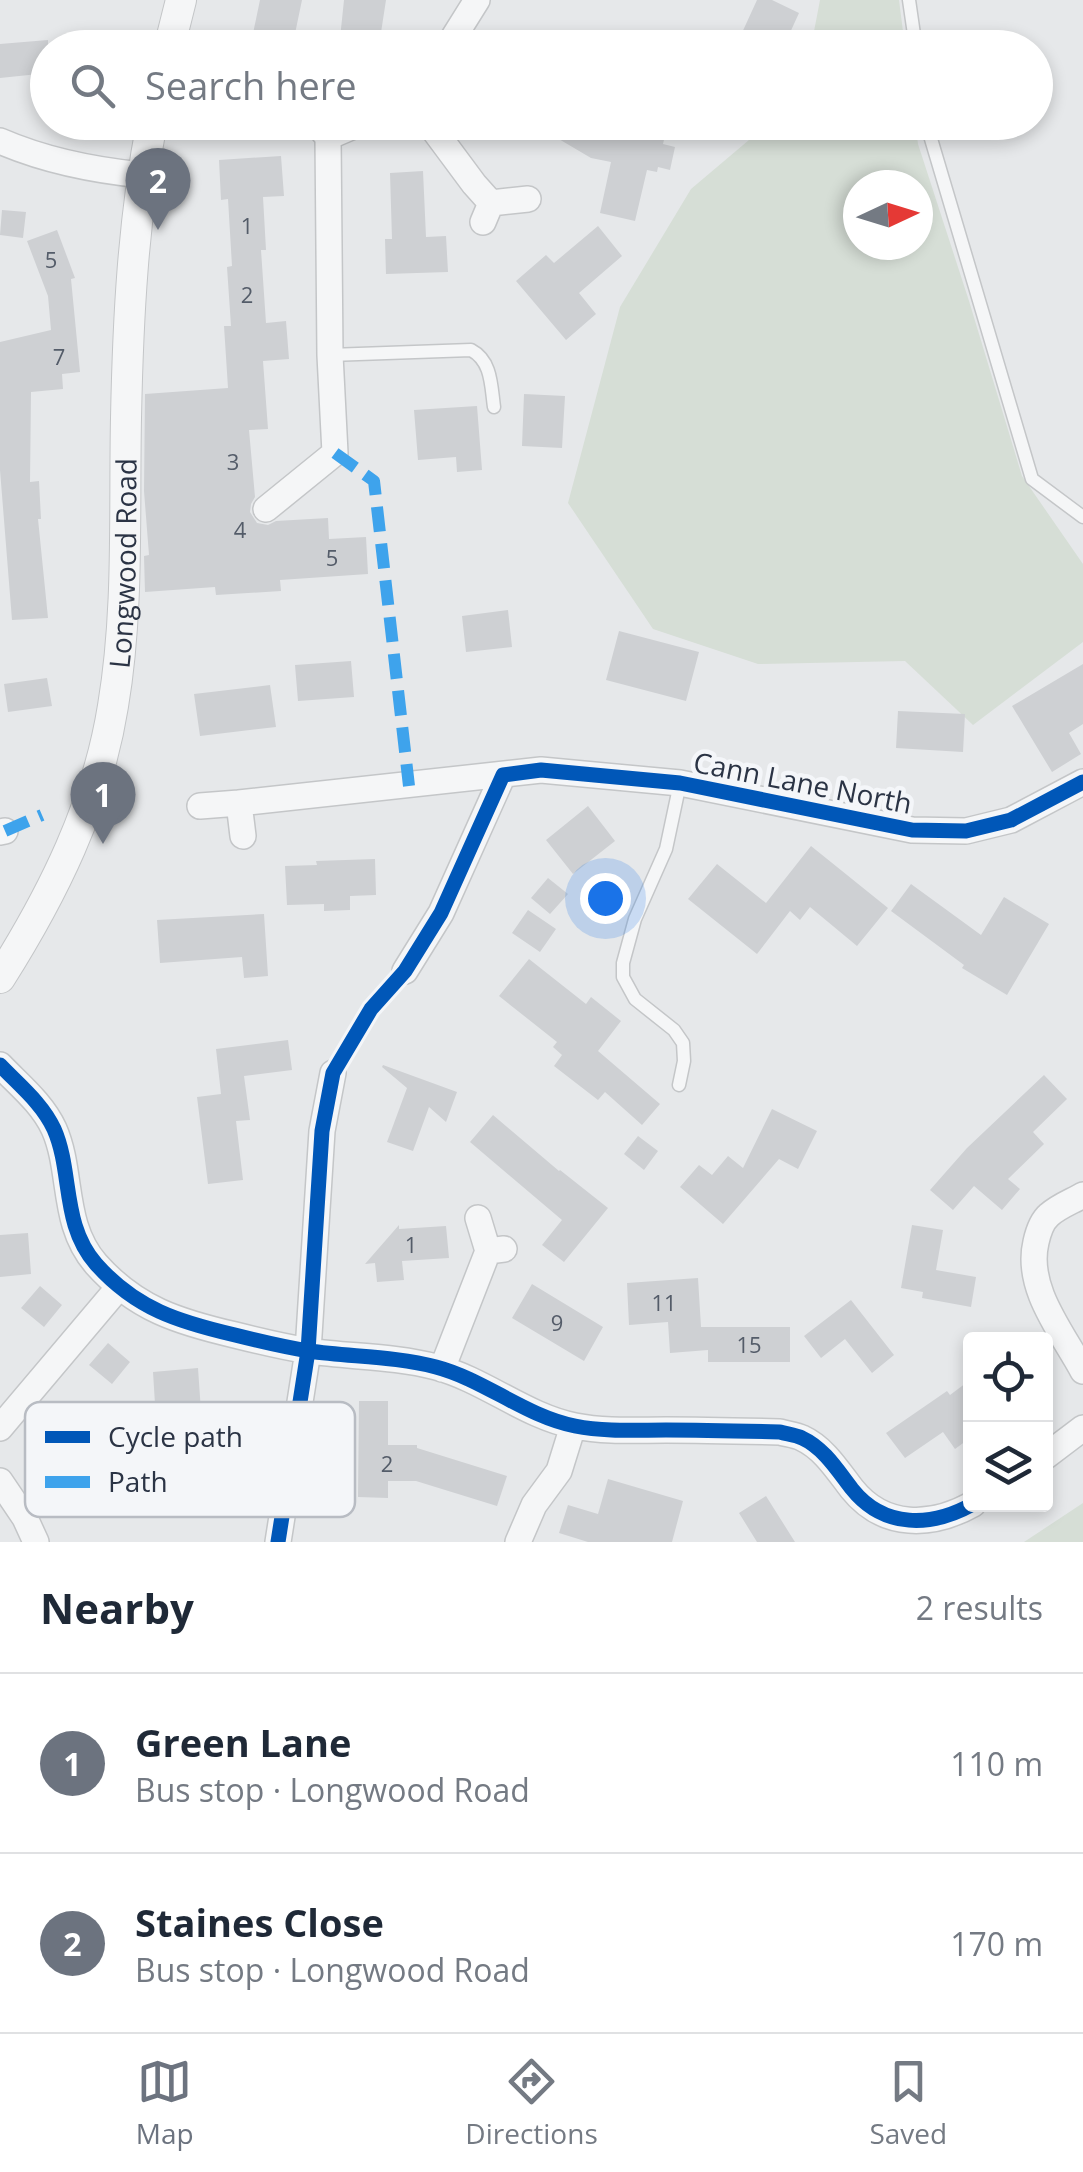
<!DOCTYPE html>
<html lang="en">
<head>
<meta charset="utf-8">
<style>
	body { margin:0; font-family:"Open Sans",sans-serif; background:#f2f2f3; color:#1f2937 }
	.controls { position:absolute; right:30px; bottom:30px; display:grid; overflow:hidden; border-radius:10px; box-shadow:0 5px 15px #0003 }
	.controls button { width:90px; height:90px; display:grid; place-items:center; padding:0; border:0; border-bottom:2px solid #e0e1e3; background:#fff; color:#1f2937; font:50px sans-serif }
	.compass { position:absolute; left:843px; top:170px; width:90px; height:90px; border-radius:50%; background:#fff; box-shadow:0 5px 15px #0003; rotate:86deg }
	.you { position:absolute; left:605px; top:898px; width:35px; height:35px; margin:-25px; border:8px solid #fff; border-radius:50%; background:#1a73e8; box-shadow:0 0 0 15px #1a73e833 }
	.badge { display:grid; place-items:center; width:65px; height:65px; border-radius:50%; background:#6c737f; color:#fff; font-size:32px; font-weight:700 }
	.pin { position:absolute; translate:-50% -82px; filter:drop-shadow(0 2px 5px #0008) }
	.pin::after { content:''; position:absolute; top:52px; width:35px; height:30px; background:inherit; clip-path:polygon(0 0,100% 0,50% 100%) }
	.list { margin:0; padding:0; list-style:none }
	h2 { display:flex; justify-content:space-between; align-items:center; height:130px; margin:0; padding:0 40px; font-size:42px }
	h2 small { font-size:32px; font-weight:400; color:#747a83 }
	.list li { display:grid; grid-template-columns:65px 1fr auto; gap:30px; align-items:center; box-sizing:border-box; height:180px; padding:0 40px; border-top:2px solid #e0e1e3 }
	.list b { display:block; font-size:38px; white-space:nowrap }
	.list p { margin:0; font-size:32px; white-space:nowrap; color:#747a83 }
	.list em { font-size:32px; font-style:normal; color:#747a83 }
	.icon { flex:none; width:55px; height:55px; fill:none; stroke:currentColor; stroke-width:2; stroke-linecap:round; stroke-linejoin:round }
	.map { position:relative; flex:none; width:1083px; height:1542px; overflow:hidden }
	.search { position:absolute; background:#fff; box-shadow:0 5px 15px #0003; left:30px; right:30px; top:30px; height:110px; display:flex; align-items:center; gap:25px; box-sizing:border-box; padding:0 35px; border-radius:55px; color:#747a83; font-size:38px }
	.sheet { height:490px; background:#fff }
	nav { display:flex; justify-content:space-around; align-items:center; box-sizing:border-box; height:140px; border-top:2px solid #e0e1e3; background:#fff; font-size:28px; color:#747a83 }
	nav a { display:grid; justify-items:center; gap:5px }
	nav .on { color:#6c737f }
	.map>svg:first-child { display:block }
	.green { fill:#d6ded6; fill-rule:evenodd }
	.building { fill:#ced0d3 }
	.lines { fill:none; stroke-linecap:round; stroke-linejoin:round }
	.service-casing { stroke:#c4c6c8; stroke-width:15 }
	.minor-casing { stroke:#c4c6c8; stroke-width:28 }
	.tertiary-casing { stroke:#c4c6c8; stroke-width:32 }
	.service { stroke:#f5f6f7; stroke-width:12 }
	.minor { stroke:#f5f6f7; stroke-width:25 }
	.tertiary { stroke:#f5f6f7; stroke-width:30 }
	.quiet { stroke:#3ea3ec; stroke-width:12; stroke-dasharray:25 12; stroke-linecap:butt }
	.cycleway-casing { stroke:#f4f6f9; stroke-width:21 }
	.cycleway { stroke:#0057b8; stroke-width:15 }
	.labels { text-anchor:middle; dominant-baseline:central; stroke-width:9; stroke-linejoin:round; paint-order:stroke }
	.number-label { font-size:22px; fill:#545c69 }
	.street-label { font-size:28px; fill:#2b3445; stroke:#f4f6f9 }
	.key { fill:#f4f6f9; stroke:#b8bcc3; stroke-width:2.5 }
	.key-label { font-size:28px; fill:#2b3445 }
</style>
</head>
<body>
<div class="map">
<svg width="1083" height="1542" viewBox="0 0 1083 1542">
	<rect width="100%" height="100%" fill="#e6e8ea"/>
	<!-- green -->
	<path class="green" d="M820,0H899L905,47H811Z
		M769,123H915L918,144L969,301L1022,476L1083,564V642L973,725L905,661L758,664L653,629L568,503L620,307L691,189ZM858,185H918V245H858Z
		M1083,1503V1542H1024Z"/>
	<!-- building -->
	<path class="building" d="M260,0H302L292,48H272L251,43Z
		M344,0H386L380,39H375L374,48H339Z
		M757,0H772L799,13L783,48H735Z
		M48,40V73L0,78V44Z
		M530,122H626L666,131L663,144L675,147L670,170L658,167L657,172L647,170L635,221L600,213L611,162L591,158Z
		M281,156L284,196L263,197L266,250H261L266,323L286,321L289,359L263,361L268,429L249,430L255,497L251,504L250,512L257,523L268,525L276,521L328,518L329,539L366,537L368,574L280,580L281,591L216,595L215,587L145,592L144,556L149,555L144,491L145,394L228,388L224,326H231L227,267L232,266L228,199L221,200L219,160Z
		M423,171L426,237L446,236L448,272L386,274L385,239H392L390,173Z
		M2,210L26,212L23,238L0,235Z
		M598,226L622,256L579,293L596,314L566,340L516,281L546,255L554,263Z
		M57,230L75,278L71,279L80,372L62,374L63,389L31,392L30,482L39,481L41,519H38L48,618L12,620L0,470V342L51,330L48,296L27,241Z
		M524,394L565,396L562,448L522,446Z
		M477,406L482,470L457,472L456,457L418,460L414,410Z
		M508,610L512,647L466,652L462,616Z
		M619,631L699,652L686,701L606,680Z
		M351,661L354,697L298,701L295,665Z
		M1083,664V724L1069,733L1081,754L1052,772L1012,706Z
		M47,678L52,706L8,712L4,684Z
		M270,685L276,727L200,736L194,694Z
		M898,711L965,714L963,752L896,748Z
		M588,806L615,841L573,874L546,840Z
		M811,846L888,908L857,946L810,907L800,920L790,911L757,954L688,899L717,864L766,903Z
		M375,859L376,895L350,896V910L324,911V904L287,905L285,866L317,865L316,861Z
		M548,878L568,894L550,914L531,898Z
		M911,884L981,935L1004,897L1049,924L1007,995L962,968L964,965L891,911Z
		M528,910L556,929L540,952L512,933Z
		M264,914L268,976L244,978L242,957L160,963L157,920Z
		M529,959L586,1004L591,997L621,1021L598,1051L660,1104L642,1125L605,1092L598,1100L554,1066L562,1055L553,1047L557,1042L499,996Z
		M288,1040L292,1070L244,1076L250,1120L236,1121L243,1180L208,1184L197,1097L221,1094L216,1049Z
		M383,1065L457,1092L446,1122L429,1107L413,1151L387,1142L407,1088L382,1067Z
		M1044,1075L1067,1099L1033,1132L1044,1144L1008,1179L1020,1189L1002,1210L974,1186L953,1210L930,1190L967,1148Z
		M772,1109L817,1131L798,1169L779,1159L723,1224L680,1187L699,1165L712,1175L728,1156L743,1168Z
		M493,1115L559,1171L560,1170L608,1208L564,1262L542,1245L562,1220L470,1142Z
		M638,1136L658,1151L644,1170L624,1154Z
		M399,1225V1229L446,1226L449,1258L402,1261L404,1280L377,1282L375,1263L365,1264Z
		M912,1225L943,1230L936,1270L976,1277L971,1307L922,1298L923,1292L901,1288Z
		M28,1233L31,1274L0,1277V1235Z
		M698,1278L701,1327H790V1362H708V1350L670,1353L668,1322L629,1325L627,1283Z
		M532,1284L603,1327L584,1361L512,1318Z
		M40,1286L62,1305L44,1327L21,1308Z
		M851,1300L894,1355L872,1373L845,1339L821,1358L804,1336Z
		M108,1343L130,1362L112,1384L89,1365Z
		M198,1368L202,1426L167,1429L156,1420L153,1372Z
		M970,1380V1438L955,1449L943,1432L905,1458L886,1433L947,1391L950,1395Z
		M359,1401H388V1445H417V1448L507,1476L497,1506L416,1481H388V1498L358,1497Z
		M608,1479L683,1501L672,1542H588L559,1533L568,1505L598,1514Z
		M766,1496L795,1542H757L739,1513Z"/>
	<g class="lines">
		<!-- service casing -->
		<g class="service-casing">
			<path id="service" d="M909,0L916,48
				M926,122L1032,479L1083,517
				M330,355L471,350C492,361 491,386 494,407
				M679,1085L684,1061L683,1043L674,1030L635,999L623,977V963L635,919L666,849L680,783"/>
		</g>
		<!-- minor casing -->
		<g class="minor-casing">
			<path id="minor" d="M447,48L477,0
				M428,122L474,184L491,203
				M328,137L363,122
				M0,141C46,161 92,170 142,175
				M483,222L491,203L528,199
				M266,509L335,453L330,355L328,137L315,122
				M239,803L541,770L680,783L912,830L966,831L1011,820L1083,782
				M200,806L239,803L243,836
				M0,832L5,831
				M405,971L441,913L503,775
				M0,1065C19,1085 42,1103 54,1129C73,1172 61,1224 96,1264C136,1309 179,1322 235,1335C259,1341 284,1347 309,1351C351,1357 395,1356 436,1367C485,1380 525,1416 575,1426C605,1432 636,1430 666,1430C704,1430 742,1431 780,1432C787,1434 796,1435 802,1438C824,1448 838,1471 852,1489C884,1529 932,1527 973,1504
				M1083,1195C1073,1201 1059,1206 1049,1215C1042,1221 1038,1233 1036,1242C1025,1288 1062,1332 1083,1371
				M478,1218L488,1251L504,1249
				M442,1369L488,1251
				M0,1428L119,1287
				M1046,1456L1083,1428
				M0,1481L25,1518L36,1542
				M278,1542L308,1351L322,1131L333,1073
				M518,1542L534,1505L559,1471L573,1426"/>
		</g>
		<!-- tertiary casing -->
		<g class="tertiary-casing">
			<g id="tertiary">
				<path d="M169,48L181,0"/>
				<path id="s1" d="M0,978C53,894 97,806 113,706C129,611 124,514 126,418C128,318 133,220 152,122"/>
			</g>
		</g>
		<!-- service -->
		<use href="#service" class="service"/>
		<!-- minor -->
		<use href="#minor" class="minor"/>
		<!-- tertiary -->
		<use href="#tertiary" class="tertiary"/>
		<!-- quiet -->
		<path class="quiet" d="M335,453L374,481L409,786
			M5,831L42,815"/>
		<!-- cycleway casing -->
		<g class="cycleway-casing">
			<path id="cycleway" d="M0,1065C19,1085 42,1103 54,1129C73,1172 61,1224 96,1264C136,1309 179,1322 235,1335C259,1341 284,1347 309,1351C351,1357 395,1356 436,1367C485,1380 525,1416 575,1426C605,1432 636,1430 666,1430C704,1430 742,1431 780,1432C787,1434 796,1435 802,1438C824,1448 838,1471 852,1489C884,1529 932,1527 973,1504
				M278,1542L308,1351L322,1131L333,1073L371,1009L405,971L441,913L503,775L541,770L680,783L912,830L966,831L1011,820L1083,782"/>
		</g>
		<!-- cycleway -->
		<use href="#cycleway" class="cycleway"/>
	</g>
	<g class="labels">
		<!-- number labels -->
		<g class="number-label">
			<text x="247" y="225">1</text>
			<text x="51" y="259">5</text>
			<text x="247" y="294">2</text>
			<text x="59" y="356">7</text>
			<text x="233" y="461">3</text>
			<text x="240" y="529">4</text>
			<text x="332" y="557">5</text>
			<text x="411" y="1244">1</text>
			<text x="664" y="1302">11</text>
			<text x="557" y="1322">9</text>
			<text x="749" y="1344">15</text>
			<text x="387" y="1463">2</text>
		</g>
		<!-- street labels -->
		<g class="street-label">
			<text stroke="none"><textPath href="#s1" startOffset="440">Longwood Road</textPath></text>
			<text transform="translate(803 782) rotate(11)">Cann Lane North</text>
		</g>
	</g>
	<!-- legend -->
	<rect x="25" y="1402" width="330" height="115" rx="15" class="key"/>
	<rect x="45" y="1431" width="45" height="12" fill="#0057b8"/>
	<rect x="45" y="1476" width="45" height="12" fill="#3ea3ec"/>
	<g class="key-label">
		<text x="108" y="1447">Cycle path</text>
		<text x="108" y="1492">Path</text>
	</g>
</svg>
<div class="controls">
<button><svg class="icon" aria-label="locate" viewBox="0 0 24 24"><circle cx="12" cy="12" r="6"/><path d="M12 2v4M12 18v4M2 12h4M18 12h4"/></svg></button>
<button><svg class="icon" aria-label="layers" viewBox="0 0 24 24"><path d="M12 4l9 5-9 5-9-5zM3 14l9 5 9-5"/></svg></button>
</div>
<svg class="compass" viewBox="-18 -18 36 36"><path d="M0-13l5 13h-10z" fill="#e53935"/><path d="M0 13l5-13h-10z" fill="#747a83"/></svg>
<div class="you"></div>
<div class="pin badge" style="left:103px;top:844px">1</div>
<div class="pin badge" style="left:158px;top:230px">2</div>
<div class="search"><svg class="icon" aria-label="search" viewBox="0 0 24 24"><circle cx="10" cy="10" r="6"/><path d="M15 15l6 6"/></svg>Search here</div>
</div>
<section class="sheet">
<h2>Nearby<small>2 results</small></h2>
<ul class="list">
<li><span class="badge">1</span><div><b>Green Lane</b><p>Bus stop · Longwood Road</p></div><em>110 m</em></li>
<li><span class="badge">2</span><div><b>Staines Close</b><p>Bus stop · Longwood Road</p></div><em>170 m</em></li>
</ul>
</section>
<nav>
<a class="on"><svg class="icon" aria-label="map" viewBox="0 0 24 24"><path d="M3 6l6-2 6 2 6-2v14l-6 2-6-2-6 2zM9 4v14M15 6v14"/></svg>Map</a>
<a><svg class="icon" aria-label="directions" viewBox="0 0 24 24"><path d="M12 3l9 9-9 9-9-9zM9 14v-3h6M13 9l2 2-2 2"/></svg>Directions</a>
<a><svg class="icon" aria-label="saved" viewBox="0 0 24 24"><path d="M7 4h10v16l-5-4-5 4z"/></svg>Saved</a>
</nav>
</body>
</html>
